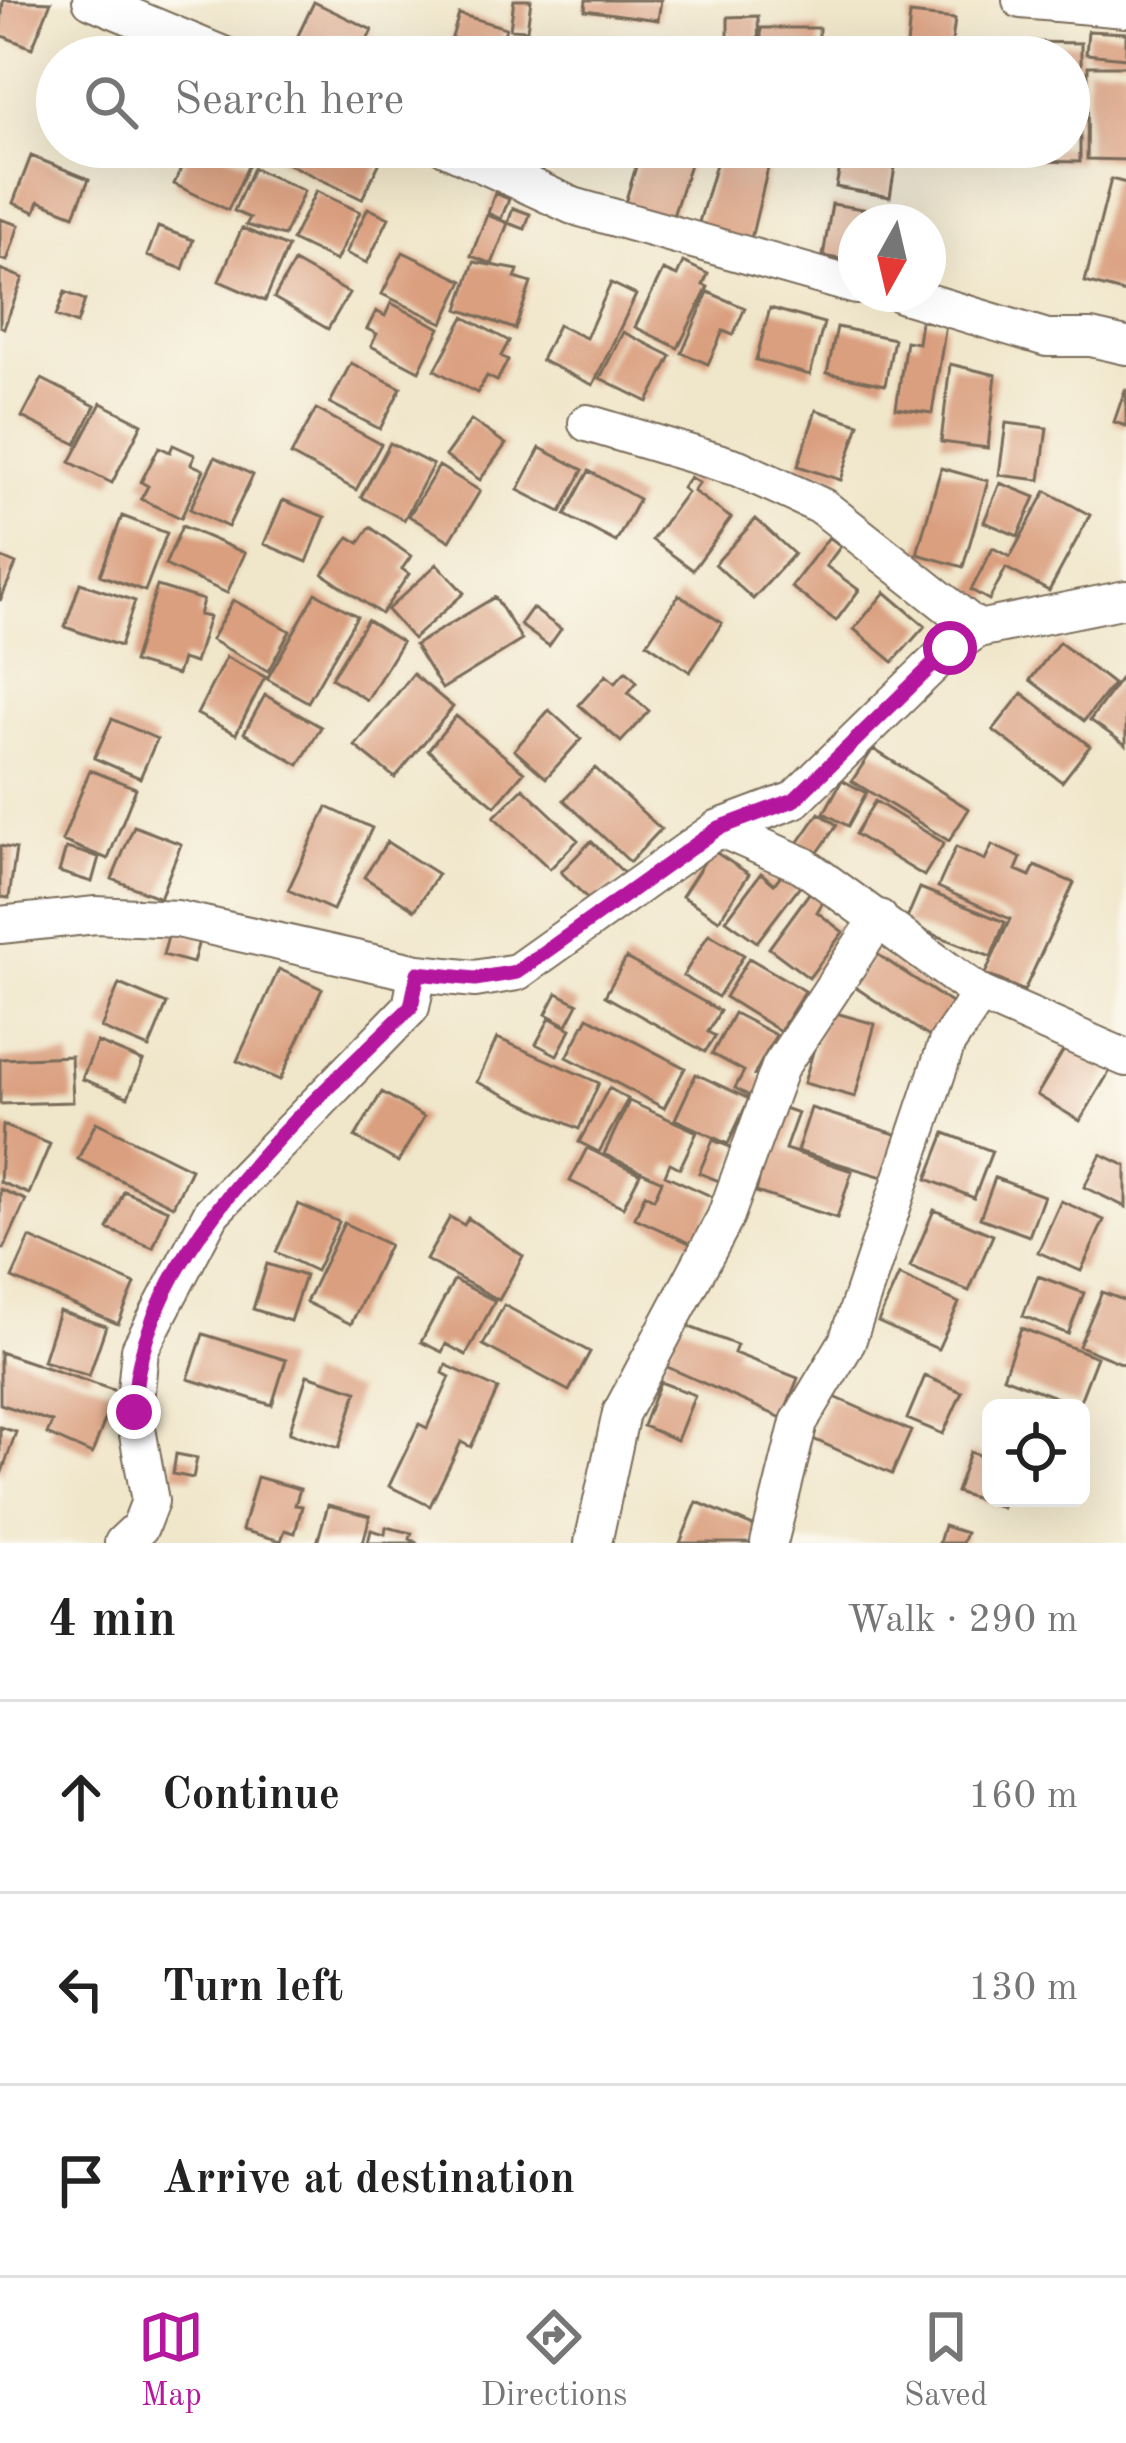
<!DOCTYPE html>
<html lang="en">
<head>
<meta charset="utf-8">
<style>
	body { margin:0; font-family:"Old Standard TT",serif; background:#f6f6f6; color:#222 }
	.controls { position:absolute; right:36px; bottom:36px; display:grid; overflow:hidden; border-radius:18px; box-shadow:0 12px 48px #0002 }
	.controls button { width:108px; height:108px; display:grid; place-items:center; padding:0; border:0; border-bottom:3px solid #e0e0e0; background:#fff; color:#222; font:60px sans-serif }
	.compass { position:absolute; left:838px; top:204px; width:108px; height:108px; border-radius:50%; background:#fff; box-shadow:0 12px 48px #0002; rotate:188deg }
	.stop { position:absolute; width:36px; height:36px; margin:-27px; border:9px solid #b5179e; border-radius:50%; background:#fff }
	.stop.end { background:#b5179e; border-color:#fff; box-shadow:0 3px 12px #0008 }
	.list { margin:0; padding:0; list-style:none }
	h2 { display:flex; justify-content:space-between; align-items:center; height:156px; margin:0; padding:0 48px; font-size:51px }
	h2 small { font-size:39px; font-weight:400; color:#767676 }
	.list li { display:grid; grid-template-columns:78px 1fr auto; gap:36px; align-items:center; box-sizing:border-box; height:192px; padding:0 48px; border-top:3px solid #e0e0e0 }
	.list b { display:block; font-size:45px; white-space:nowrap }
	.list em { font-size:39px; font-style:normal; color:#767676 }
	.icon { flex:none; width:66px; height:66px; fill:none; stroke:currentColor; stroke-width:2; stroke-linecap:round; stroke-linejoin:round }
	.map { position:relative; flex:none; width:1126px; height:1543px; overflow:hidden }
	.search { position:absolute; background:#fff; box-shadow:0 12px 48px #0002; left:36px; right:36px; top:36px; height:132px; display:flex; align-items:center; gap:30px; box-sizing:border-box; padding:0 42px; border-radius:66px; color:#767676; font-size:45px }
	.sheet { height:732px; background:#fff }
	nav { display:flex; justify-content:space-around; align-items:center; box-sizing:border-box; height:168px; border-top:3px solid #e0e0e0; background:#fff; font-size:33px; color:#767676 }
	nav a { display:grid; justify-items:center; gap:6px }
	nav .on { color:#b5179e }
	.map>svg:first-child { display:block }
	.building { fill:#da9f7f }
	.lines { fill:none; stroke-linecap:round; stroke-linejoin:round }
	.minor-casing { stroke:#7a6c5a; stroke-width:40 }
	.minor { stroke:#fff; stroke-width:36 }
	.route { stroke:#b5179e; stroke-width:15 }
</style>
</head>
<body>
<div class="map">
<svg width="1126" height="1543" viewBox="0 0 1126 1543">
	<rect width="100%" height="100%" fill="#fbf7ec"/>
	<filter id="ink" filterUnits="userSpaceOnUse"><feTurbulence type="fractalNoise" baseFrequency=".00833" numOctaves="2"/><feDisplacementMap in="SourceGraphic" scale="24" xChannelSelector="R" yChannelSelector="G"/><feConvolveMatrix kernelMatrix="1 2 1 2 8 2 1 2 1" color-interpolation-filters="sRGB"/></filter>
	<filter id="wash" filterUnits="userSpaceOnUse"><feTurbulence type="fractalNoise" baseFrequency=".004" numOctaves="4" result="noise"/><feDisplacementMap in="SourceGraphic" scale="48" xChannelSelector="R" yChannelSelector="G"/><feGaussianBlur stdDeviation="2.7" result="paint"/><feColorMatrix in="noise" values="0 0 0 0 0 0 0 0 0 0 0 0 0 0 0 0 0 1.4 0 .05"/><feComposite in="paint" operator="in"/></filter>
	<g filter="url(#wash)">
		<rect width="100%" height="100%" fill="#f0e6ca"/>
		<g id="blocks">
			<!-- building -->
			<path class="building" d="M3,0L51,2L32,48L0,35Z
				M514,0H531L527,30L510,29Z
				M586,0H661L658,20L585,10Z
				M314,2L372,30L359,57H312L292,48Z
				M459,14L506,28L497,57H446Z
				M910,14L955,19L950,57H906Z
				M758,16L759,57H728V17Z
				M761,28H819V57H761Z
				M1088,31L1126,33V58L1086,54Z
				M580,33L662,43L660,57H577Z
				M1032,42L1081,43V79H1069V57H1032Z
				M1088,66H1126V160L1087,159Z
				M1069,85H1081V120H1069Z
				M1069,125H1080V162L1031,161L1032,147H1069Z
				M191,147H211L249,164L228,210L174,184Z
				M283,147H348L380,162L362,199L278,159Z
				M486,147L544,166L539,181Z
				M506,147H551L546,162Z
				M642,147L691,161L671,222L624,206Z
				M677,147H711L708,157Z
				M721,147H773L750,243L697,229Z
				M844,147L892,151L889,165L895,167L890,197L836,187Z
				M956,147H1013V153L956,151Z
				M31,156L89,179L74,215L39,201L35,212L13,203Z
				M253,168L304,191L284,236L246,225L250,218L234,211Z
				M1111,179L1126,183V293L1085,282Z
				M316,191L360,212L336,261L292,240Z
				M495,193L509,199L501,219L488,213Z
				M832,204L881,212L879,222H856V262L823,256Z
				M368,208L389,218L367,263L346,253Z
				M513,208L530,214L525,229L508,223L492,264L471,256L487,215L508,223Z
				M0,219L19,225L7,261L0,259Z
				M158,227L193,240L183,269L147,256Z
				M242,228L288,247L265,301L219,281Z
				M403,252L463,281L443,323L382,294Z
				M294,262L349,293L328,329L274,298Z
				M474,262L518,270L515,278L531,283L515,329L458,309Z
				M683,262L708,274L703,285L708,287L678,348L635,327L663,270L677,276Z
				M0,269L23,278L4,328L0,326Z
				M611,283L636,295L593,385L541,360L558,325L586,338Z
				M65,292L85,300L77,324L56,316Z
				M708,292L745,308L733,335L723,331L708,364L682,353Z
				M391,303L440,328L419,371L371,346L377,334L367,329L376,311L385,316Z
				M770,308L824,323L810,375L756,360Z
				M464,317L509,341L501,356L508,360L497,381L487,376L477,393L435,370Z
				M921,321L946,324L932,413L896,408L906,341L918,343Z
				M837,327L894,339L885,385L827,373Z
				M623,332L671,356L648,402L600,378Z
				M351,363L401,388L380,429L330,403Z
				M950,364L996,375L988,448L941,442Z
				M42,379L95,406L76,444L22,417Z
				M1125,390H1126V426L1114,422Z
				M101,403L142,424L112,483L70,462Z
				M316,409L381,444L356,490L291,455Z
				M816,410L859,424L841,480L798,466Z
				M471,420L506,444L480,480L445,456Z
				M1006,423L1047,428L1040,480L999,475Z
				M390,443L433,465L404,520L361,497Z
				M173,445L195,455L191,464L204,470L181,518L141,499L148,486L141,482L159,447L170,452Z
				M540,448L583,470L561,512L518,490Z
				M215,457L253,475L228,527L190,509Z
				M439,466L480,491L450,541L409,516Z
				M941,468L988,481L963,567L917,554Z
				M589,471L639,499L616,542L565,515Z
				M690,477L699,483L693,491L731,518L693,570L652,540L687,492L682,488Z
				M1000,483L1035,497L1018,536L984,522Z
				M1046,491L1090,515L1049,591L1006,568L989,600L971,590L993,548L1010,557Z
				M283,500L325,517L307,562L264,544Z
				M122,516L167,533L145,591L100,575Z
				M756,519L794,554L753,599L715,564Z
				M182,526L245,553L227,593L165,565Z
				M370,527L411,556L402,569L409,574L381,614L323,574L349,537L359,543Z
				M829,537L841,546L826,566L859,590L836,621L791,587Z
				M0,557L16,564L0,601Z
				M437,564L464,593L413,639L387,610Z
				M80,583L135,601L120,646L65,627Z
				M157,586L203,600L199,615L209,617L195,663L182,659L177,675L133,662Z
				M885,592L925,626L893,662L854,629Z
				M316,593L357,616L308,702L267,679Z
				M679,595L722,623L690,672L647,643Z
				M495,597L522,640L442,689L415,645Z
				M233,600L290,631L268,671L211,640Z
				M532,608L561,629L549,646L520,625Z
				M367,620L402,642L367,700L331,678Z
				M1059,642L1113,684L1084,721L1030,680Z
				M226,657L265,677L236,734L197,714Z
				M626,671L637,682L628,693L649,711L621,742L579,705L606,675L615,683Z
				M413,674L453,707L395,778L355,746Z
				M1120,679L1126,683V745L1090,720Z
				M1022,693L1090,746L1062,782L993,730Z
				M265,695L321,727L299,765L244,733Z
				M549,710L581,739L546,778L514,750Z
				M456,716L524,772L495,806L428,750Z
				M112,719L157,739L140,778L94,758Z
				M873,749L969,809L949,841L852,781Z
				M595,768L661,829L630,862L564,800Z
				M90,770L136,788L108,859L62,841Z
				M842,780L866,793L848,826L824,813Z
				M523,788L578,840L550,869L494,817Z
				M875,801L944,843L924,876L855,834Z
				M327,807L372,828L333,910L288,890Z
				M819,813L837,825L814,858L796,846Z
				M134,826L181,844L160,898L112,879Z
				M591,841L624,873L594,905L561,872Z
				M387,842L438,874L415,910L364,877Z
				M992,845L1021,858L1016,870L1030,876L1035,866L1074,883L1024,991L985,974L1010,919L938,887L956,847L985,860Z
				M0,846L16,849L9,898L0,897Z
				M66,848L99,857L92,882L59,872Z
				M712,850L749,874L719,920L682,896Z
				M785,870L802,883L757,942L726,920L761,873L774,884Z
				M920,888L1005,922L991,957L905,923Z
				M810,892L823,902L817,912L843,932L809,978L769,948Z
				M170,929L200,937L193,963L163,955Z
				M709,934L744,955L718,997L683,976Z
				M874,952L954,1005L931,1038L852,985Z
				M626,958L720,1011L708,1032L715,1036L705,1052L605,996Z
				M749,958L805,991L780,1031L725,997Z
				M279,969L322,989L280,1080L237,1061Z
				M119,984L167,1004L149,1048L101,1028Z
				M557,993L578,1004L567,1025L546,1014Z
				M825,1010L875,1024L855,1097L804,1083Z
				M734,1013L776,1035L754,1075L767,1082L757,1100L735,1088L744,1071L712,1054Z
				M588,1017L685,1068L664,1108L567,1057Z
				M550,1018L571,1029L557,1055L536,1044Z
				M497,1038L599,1083L579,1129L477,1082Z
				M97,1042L143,1061L128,1097L82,1079Z
				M1068,1043L1111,1069L1080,1121L1037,1095Z
				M71,1056L73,1102L0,1104V1059Z
				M696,1074L749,1099L728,1144L675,1119Z
				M609,1088L628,1099L599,1152L579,1142Z
				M382,1092L424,1117L398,1162L355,1137Z
				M629,1101L697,1132L680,1168L670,1163L665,1175L715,1198L694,1245L635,1218L645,1194L654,1199L662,1181L604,1154Z
				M778,1106L798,1113L785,1149L852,1171L837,1218L756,1192Z
				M811,1108L902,1136L889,1179L797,1151Z
				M96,1122L191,1169L173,1206L78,1159Z
				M3,1125L50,1144L29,1194L0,1182Z
				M945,1133L992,1151L974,1198L927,1179Z
				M713,1140L738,1150L724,1183L699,1173Z
				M587,1148L640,1174L623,1207L570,1181Z
				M1101,1154L1126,1166V1207L1084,1187Z
				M995,1178L1044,1196L1029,1236L980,1218Z
				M0,1189L26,1200L4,1249L0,1247Z
				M124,1191L168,1210L153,1248L108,1229Z
				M1061,1201L1104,1220L1081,1271L1038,1252Z
				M298,1204L339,1222L316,1271L276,1252Z
				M934,1210L993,1235L969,1291L910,1267Z
				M450,1217L464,1225L468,1218L523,1256L499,1300L426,1260Z
				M344,1223L389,1245L351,1324L306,1302Z
				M30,1238L135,1284L118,1324L12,1278Z
				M267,1264L305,1276L290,1321L253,1309Z
				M899,1275L959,1303L938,1349L878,1322Z
				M1038,1276L1084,1293L1068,1334L1023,1316Z
				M454,1280L495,1301L466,1355L446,1344L442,1352L421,1342Z
				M1102,1292L1126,1301V1365L1079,1346Z
				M504,1305L590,1352L569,1391L483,1345Z
				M59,1311L106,1326L89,1376L43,1361Z
				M679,1323L737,1345L734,1353L798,1378L782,1418L663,1365Z
				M1021,1328L1097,1357L1078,1406L1003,1377Z
				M203,1334L286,1360L272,1405L188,1379Z
				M0,1352L116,1391L92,1454L47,1434L52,1422L0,1404Z
				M446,1365L498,1389L471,1447L461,1442L430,1506L389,1486L419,1424L427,1428L450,1377L443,1373Z
				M307,1375L357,1391L339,1448L289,1433Z
				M925,1376L962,1392L943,1434L907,1419Z
				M660,1382L695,1395L677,1440L643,1426Z
				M830,1395L911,1431L892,1474L811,1438Z
				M0,1427L16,1432L1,1475H0Z
				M970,1452L991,1459V1498H1005L1002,1507L956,1492Z
				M176,1454L197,1458L193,1478L173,1474Z
				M257,1477L300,1489L295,1505L302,1506L295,1533L285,1530L281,1541L242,1530Z
				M697,1502L758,1528L751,1543H680Z
				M328,1505L370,1516L363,1543H317Z
				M944,1526L966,1533L962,1543H939Z
				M386,1527L412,1533L410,1539L418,1543H368L371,1530L385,1534Z"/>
		</g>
	</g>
	<g filter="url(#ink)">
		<use href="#blocks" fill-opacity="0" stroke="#7a6c5a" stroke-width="3"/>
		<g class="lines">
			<!-- minor casing -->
			<g class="minor-casing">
				<path id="minor" d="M91,0L228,57
					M1021,0L1126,9
					M445,147L573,206L856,286
					M901,294L1047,338H1091L1126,346
					M587,423L738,468L823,507L978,629
					M719,828L803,865L980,994L1126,1058
					M0,925L96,915L177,919L418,973
					M123,1543L140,1527L150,1501L134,1412L140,1349L212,1212L411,1007L418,973L475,979L517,972L719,828L794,800L950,648L978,629L1126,599
					M593,1543L621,1413L725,1218L780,1067L879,918
					M769,1543L799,1422L847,1342L947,1043L980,994"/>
			</g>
			<!-- minor -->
			<use href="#minor" class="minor"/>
		</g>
	</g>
	<g class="lines" filter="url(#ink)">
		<!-- route -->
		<path class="route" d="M134,1412C134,1256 307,1109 411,1007L418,973L475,979L517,972L719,828L794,800L950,648"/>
	</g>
</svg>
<div class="controls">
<button><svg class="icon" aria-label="locate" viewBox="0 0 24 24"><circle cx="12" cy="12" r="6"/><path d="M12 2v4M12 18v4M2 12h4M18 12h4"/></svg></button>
</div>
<svg class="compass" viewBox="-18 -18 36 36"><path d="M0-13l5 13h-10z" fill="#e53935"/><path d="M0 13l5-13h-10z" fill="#767676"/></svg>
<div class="stop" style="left:950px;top:648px"></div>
<div class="stop end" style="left:134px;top:1412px"></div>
<div class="search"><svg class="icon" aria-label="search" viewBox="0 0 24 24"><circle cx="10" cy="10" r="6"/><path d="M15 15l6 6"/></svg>Search here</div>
</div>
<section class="sheet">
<h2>4 min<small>Walk · 290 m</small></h2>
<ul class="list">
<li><svg class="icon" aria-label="ahead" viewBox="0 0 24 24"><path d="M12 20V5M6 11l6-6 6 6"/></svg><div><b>Continue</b></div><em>160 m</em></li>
<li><svg class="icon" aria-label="left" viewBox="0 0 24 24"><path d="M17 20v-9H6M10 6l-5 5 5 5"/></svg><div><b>Turn left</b></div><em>130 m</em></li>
<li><svg class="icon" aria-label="arrive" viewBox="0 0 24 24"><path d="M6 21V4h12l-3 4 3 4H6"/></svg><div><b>Arrive at destination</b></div></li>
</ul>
</section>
<nav>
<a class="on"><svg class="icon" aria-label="map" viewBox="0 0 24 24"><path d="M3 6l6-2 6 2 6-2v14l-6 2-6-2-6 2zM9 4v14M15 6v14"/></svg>Map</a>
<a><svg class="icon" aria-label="directions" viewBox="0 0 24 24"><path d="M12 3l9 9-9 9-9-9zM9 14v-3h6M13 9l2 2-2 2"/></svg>Directions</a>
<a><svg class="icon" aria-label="saved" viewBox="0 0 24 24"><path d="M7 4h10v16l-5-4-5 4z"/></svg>Saved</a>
</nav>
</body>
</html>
